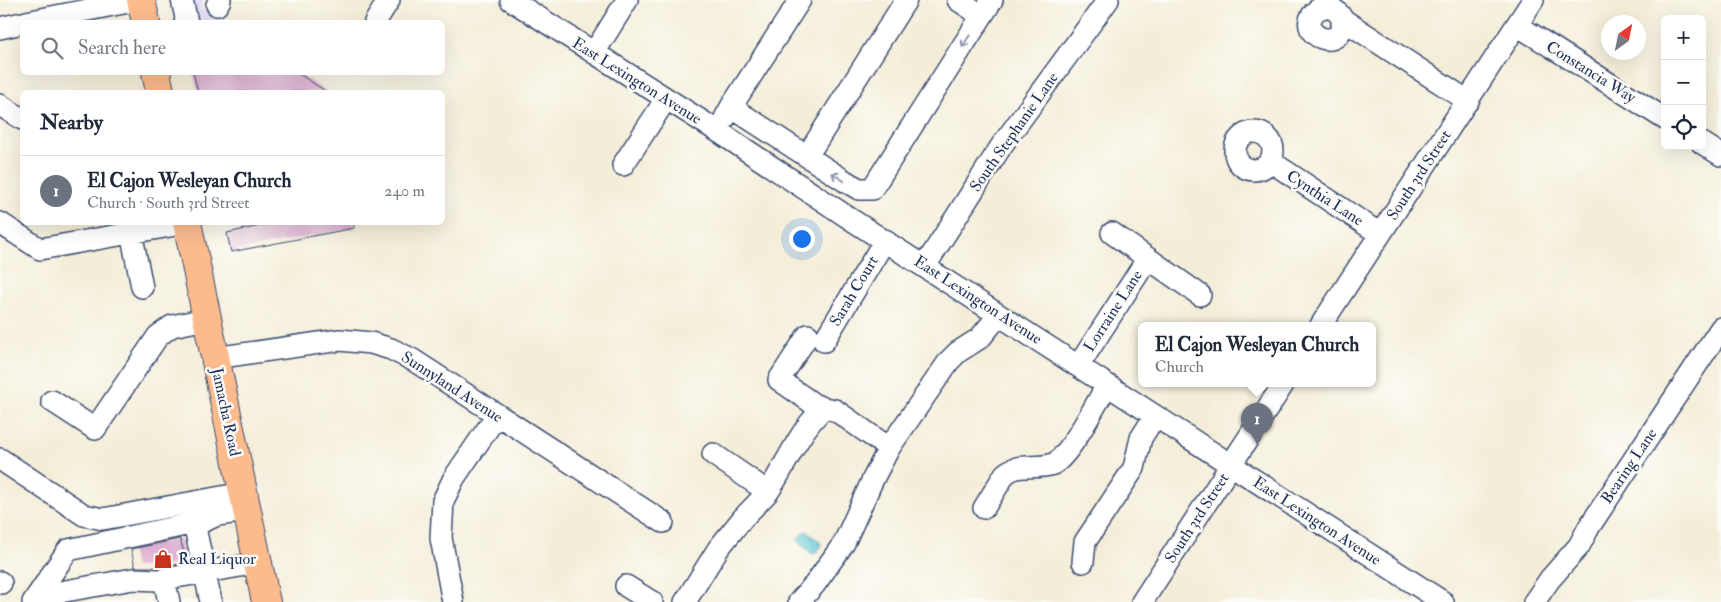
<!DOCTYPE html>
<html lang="en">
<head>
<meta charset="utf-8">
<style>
	body { margin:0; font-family:"IM FELL Double Pica",serif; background:#f6f6f7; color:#1f2937 }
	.controls { position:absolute; right:15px; top:15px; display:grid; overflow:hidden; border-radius:8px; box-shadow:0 5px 20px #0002 }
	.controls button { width:45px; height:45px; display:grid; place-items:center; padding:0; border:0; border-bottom:1px solid #e0e1e3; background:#fff; color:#1f2937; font:25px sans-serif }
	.compass { position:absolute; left:1601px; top:15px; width:45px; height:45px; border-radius:50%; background:#fff; box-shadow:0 5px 20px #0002; rotate:33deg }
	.you { position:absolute; left:801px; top:238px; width:18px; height:18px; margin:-12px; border:4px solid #fff; border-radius:50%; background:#1a73e8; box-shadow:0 0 0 8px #1a73e833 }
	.badge { display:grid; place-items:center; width:32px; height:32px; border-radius:50%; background:#111827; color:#fff; font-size:16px; font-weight:700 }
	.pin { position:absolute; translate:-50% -41px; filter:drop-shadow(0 1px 2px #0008) }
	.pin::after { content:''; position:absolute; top:26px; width:18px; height:15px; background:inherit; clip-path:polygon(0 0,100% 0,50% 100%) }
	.popup { position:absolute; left:1138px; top:322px; width:238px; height:65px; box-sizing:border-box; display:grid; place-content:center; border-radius:8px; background:#fff; filter:drop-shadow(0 1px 4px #0005); font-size:16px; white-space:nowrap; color:#747a83 }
	.popup b { font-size:19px; color:#1f2937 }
	.popup::after { content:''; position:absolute; left:50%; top:100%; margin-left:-10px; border:10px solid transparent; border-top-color:#fff }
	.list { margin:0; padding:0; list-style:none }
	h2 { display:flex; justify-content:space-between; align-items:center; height:65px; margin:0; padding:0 20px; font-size:21px }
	h2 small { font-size:16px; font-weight:400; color:#747a83 }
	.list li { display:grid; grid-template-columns:32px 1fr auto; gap:15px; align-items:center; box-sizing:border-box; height:70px; padding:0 20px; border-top:1px solid #e0e1e3 }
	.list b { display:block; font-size:19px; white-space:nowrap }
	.list p { margin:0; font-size:16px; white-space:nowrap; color:#747a83 }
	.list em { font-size:16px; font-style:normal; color:#747a83 }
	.icon { flex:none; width:28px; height:28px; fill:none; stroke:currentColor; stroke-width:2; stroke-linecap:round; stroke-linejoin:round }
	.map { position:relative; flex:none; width:1721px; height:602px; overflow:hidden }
	.search { position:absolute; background:#fff; box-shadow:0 5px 20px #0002; left:20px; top:20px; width:425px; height:55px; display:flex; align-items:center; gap:12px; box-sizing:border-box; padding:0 18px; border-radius:8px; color:#747a83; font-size:19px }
	.panel { position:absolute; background:#fff; box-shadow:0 5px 20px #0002; left:20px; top:90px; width:425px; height:135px; border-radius:8px }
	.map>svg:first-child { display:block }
	.built { fill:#dcd5f6 }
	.water { fill:#58c4d0; stroke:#3a7a97 }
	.building { fill:#d9a6cd }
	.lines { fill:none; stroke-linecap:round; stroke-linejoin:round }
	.minor-casing { stroke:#3c4c70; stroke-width:24 }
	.major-casing { stroke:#3c4c70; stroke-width:30 }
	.minor { stroke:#fff; stroke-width:21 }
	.major { stroke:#fbbb8d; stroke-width:28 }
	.oneway { stroke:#8d97ae }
	.labels { text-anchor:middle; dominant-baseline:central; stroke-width:5; stroke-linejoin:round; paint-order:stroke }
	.street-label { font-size:16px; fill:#1b2f5e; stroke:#fdfcf7 }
	.poi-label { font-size:16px; fill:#1b2f5e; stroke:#fdfcf7; text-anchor:start }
</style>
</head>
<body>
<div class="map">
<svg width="1721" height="602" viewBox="0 0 1721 602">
	<rect width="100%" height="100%" fill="#fdfcf7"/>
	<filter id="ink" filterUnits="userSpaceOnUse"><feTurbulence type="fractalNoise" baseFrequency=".02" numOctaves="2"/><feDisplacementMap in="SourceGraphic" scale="10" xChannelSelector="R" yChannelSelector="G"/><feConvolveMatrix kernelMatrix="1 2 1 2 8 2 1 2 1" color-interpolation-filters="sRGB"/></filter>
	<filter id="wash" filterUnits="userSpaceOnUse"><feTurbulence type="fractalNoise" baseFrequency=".0096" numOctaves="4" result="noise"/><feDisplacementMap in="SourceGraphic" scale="20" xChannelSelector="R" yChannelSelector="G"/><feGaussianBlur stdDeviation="1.12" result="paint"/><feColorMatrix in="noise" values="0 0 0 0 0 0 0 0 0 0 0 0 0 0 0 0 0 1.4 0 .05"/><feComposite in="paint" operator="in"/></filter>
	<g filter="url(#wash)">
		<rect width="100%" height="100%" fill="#f4eed9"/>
		<!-- built -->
		<path class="built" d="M176,0H204L200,8L224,22H182Z"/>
		<!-- water -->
		<path class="water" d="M807,531L821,543V547L816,553L812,554L799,542L798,538L804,532Z"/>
		<g id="blocks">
			<!-- building -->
			<path class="building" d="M193,72H296L327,92H198Z
				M278,222H354V228L231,252L227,233Z
				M180,539L187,563L158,567H135L131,549Z"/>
		</g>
	</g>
	<g filter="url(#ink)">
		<use href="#blocks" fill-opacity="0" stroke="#3c4c70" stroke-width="1"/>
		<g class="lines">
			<!-- minor casing -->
			<g class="minor-casing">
				<path id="minor" d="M182,0L187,22H185
					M511,0L719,132L852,220L1443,602
					M958,0L982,16
					M217,5L220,0
					M1342,19C1345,55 1295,36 1314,13C1323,2 1337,8 1342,19L1468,101
					M26,22L139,0
					M375,22L389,0
					M1517,25L1665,119
					M0,28L22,23
					M594,53L627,0
					M0,105L22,119
					M731,107L845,181L859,189H872L992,0
					M725,118L731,107L800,0
					M1235 151a19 19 0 1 1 38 0a19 19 0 1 1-38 0Z
					M1702,143L1721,155
					M807,156L906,0
					M1270,161L1380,234
					M623,165L666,99
					M129,222L142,287
					M0,223L40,249L187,223
					M1112,233L1200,295
					M925,266L1002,145L1108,0
					M1321,325L1533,0
					M808,335L779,380L815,405L824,408
					M824,341L885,240
					M215,358L340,340L371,343L391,349L413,360L663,522
					M1079,365L1148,258
					M52,401L95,429L158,336L172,326L206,319
					M0,459L84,515L103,519L243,493
					M768,492C787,464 799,430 824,408L835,410L889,448
					M984,508L1005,474C1018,462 1037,470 1053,464C1069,457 1097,402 1107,385
					M194,523L211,602
					M1083,562L1085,542L1134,468L1141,438L1155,416
					M164,579L169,602
					M0,582L1,583
					M626,586L652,602
					M37,596L133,579L159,580L258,563
					M33,602L68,550L204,521L217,515L247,511
					M453,602L441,538L443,501L454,478L497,415
					M685,602L718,549L743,518L768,492L713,454
					M799,602L815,584L844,543L873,479L889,448L949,361L958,352L980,338L999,315
					M1142,602L1284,383
					M1534,602L1550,579L1579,546L1589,527L1721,328"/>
			</g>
			<!-- major casing -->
			<g class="major-casing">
				<path id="major" d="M141,0L146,22
					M156,72L160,92
					M187,222L266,602"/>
			</g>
			<!-- minor -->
			<use href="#minor" class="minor"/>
			<!-- major -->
			<use href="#major" class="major"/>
		</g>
		<!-- one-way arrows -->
		<defs><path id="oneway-shaft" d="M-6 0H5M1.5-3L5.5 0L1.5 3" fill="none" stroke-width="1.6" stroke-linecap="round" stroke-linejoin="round" transform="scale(1.25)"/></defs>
		<g class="oneway">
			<use href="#oneway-shaft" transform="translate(966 41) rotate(123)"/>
			<use href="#oneway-shaft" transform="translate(838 177) rotate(-146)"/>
		</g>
	</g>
	<!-- icons -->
	<defs>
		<g id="shop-bare" transform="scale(1.5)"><path d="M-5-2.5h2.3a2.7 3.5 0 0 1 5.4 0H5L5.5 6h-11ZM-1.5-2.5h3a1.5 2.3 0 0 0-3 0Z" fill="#c8321e" stroke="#fdfcf7" stroke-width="2.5" paint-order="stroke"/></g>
	</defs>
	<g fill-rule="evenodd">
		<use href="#shop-bare" x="163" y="559"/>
	</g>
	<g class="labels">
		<!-- street labels -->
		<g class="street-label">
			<text transform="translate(1591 72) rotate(32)">Constancia Way</text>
			<text transform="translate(637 81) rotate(32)">East Lexington Avenue</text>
			<text transform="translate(1014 132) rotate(-55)">South Stephanie Lane</text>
			<text transform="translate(1419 175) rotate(-57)">South 3rd Street</text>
			<text transform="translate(1325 198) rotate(33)">Cynthia Lane</text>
			<text transform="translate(854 291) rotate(-59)">Sarah Court</text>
			<text transform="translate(978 300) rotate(33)">East Lexington Avenue</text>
			<text transform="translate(1113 311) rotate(-57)">Lorraine Lane</text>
			<text transform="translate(452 387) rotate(33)">Sunnyland Avenue</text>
			<text transform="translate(226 412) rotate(78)">Jamacha Road</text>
			<text transform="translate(1629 466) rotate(-56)">Bearing Lane</text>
			<text transform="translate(1197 518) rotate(-57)">South 3rd Street</text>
			<text transform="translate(1317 521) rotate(33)">East Lexington Avenue</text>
		</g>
		<!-- poi labels -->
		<g class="poi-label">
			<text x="178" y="559">Real Liquor</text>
		</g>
	</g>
</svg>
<div class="controls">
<button>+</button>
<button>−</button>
<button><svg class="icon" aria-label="locate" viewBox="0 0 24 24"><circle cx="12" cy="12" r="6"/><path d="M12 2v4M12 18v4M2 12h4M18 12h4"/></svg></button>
</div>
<svg class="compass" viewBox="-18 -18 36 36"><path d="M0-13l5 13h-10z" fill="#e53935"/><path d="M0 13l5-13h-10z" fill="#747a83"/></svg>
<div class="you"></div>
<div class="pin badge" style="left:1257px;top:444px;background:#6b7280">1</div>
<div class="popup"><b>El Cajon Wesleyan Church</b>Church</div>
<div class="search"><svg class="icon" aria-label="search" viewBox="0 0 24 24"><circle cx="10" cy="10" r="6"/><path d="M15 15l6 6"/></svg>Search here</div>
<section class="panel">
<h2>Nearby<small></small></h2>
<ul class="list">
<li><span class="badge" style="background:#6b7280">1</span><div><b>El Cajon Wesleyan Church</b><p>Church · South 3rd Street</p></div><em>240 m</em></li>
</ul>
</section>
</div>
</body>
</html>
